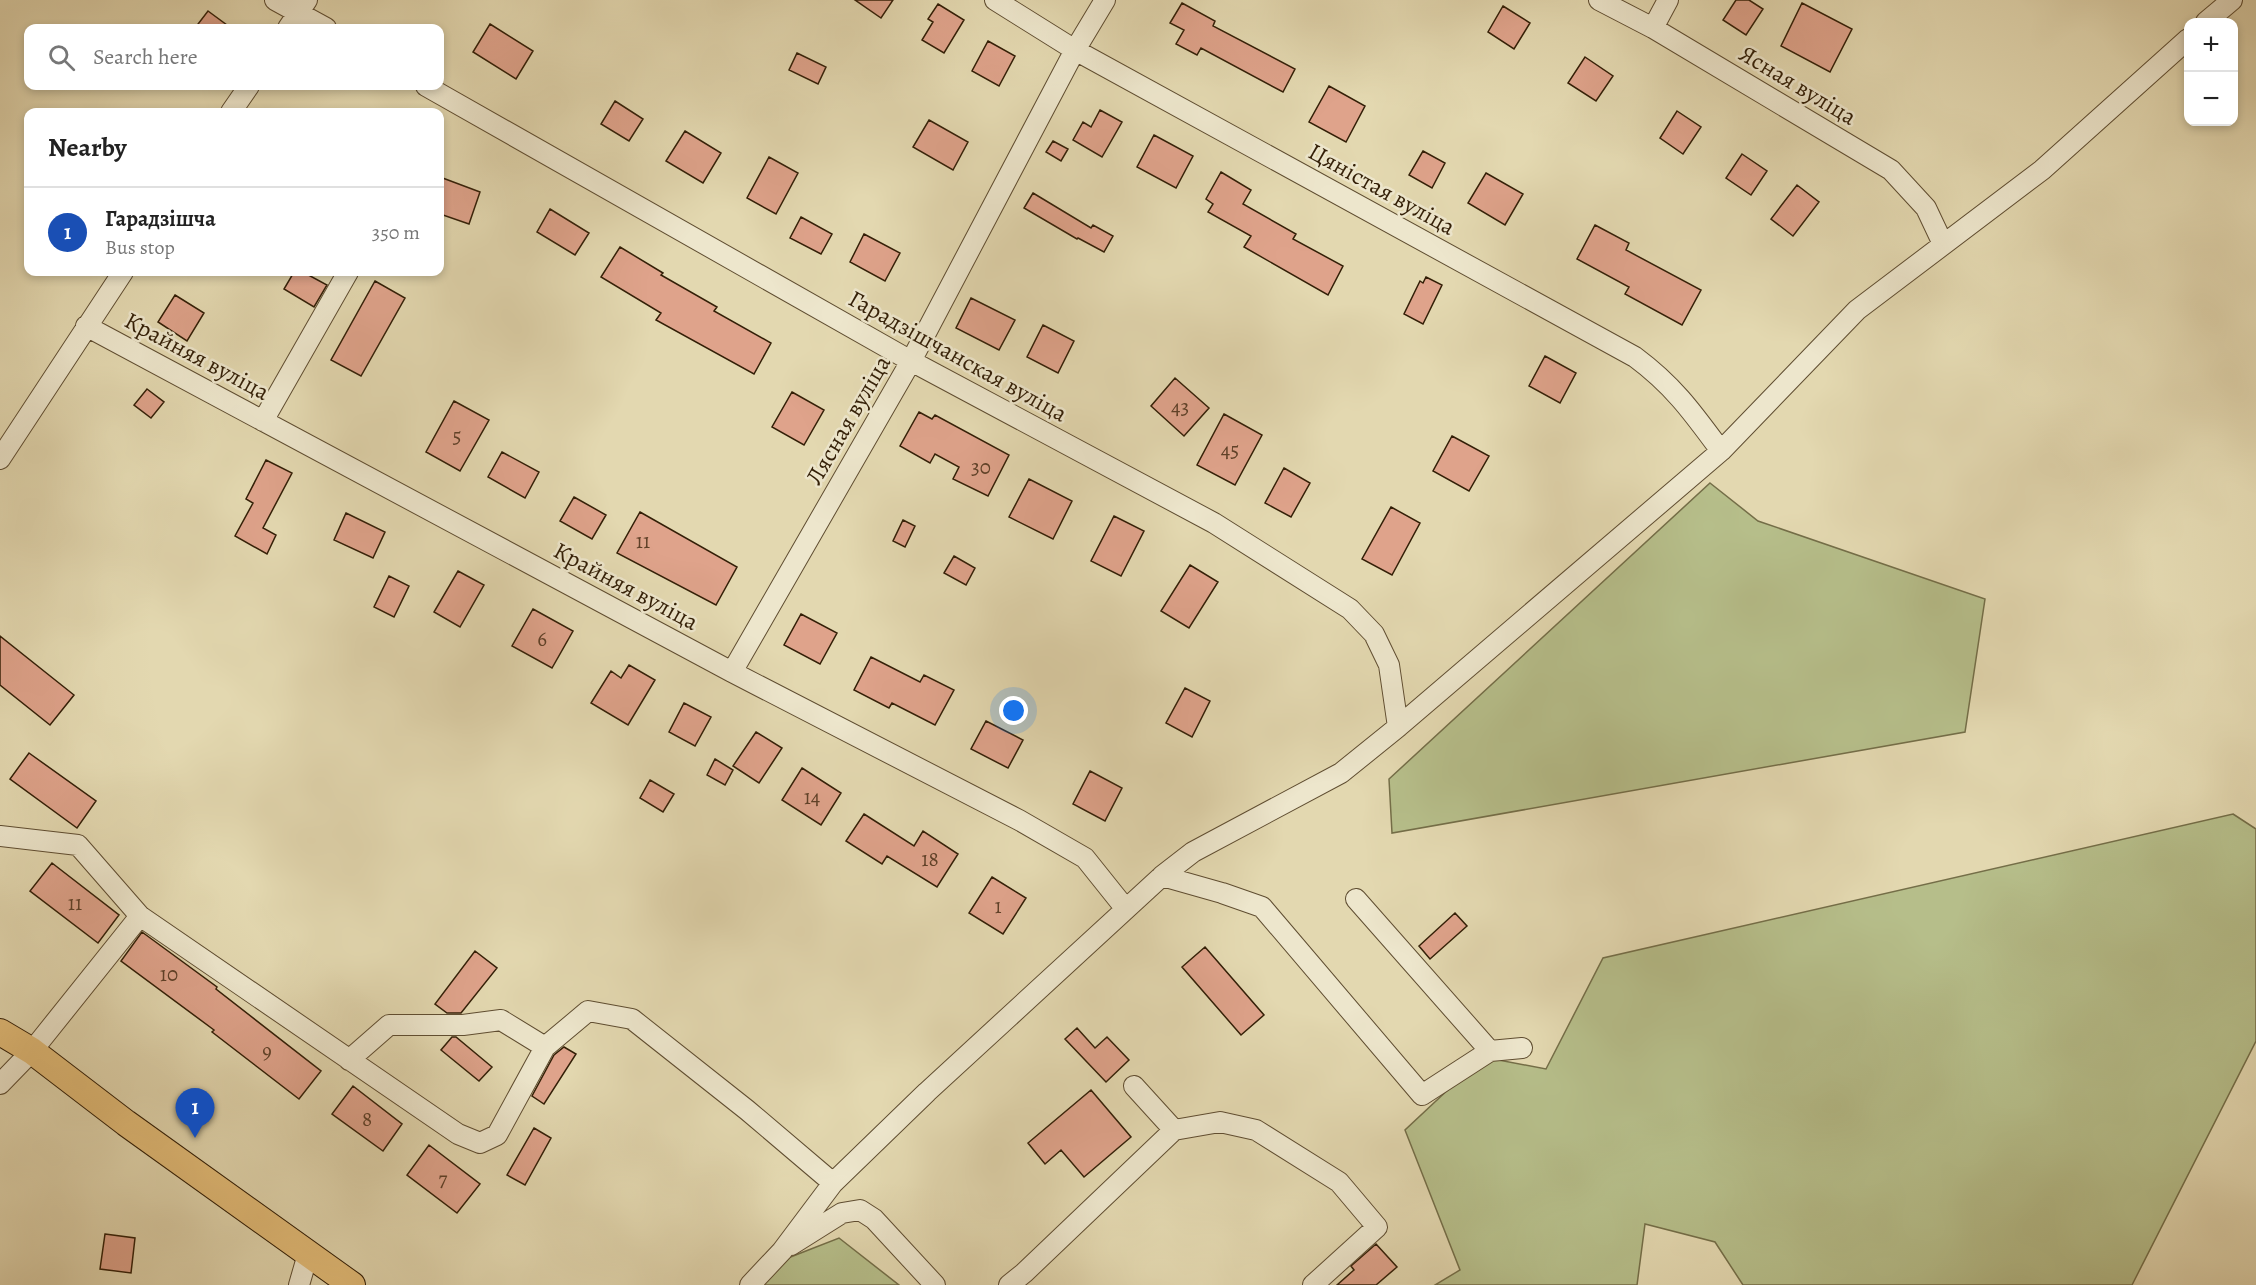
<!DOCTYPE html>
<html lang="en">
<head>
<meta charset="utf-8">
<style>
	body { margin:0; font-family:Alegreya,serif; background:#f2f2f2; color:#222 }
	.controls { position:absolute; right:18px; top:18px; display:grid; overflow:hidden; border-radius:12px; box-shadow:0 3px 9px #0003 }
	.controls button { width:54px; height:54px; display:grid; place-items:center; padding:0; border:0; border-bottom:2px solid #e0e0e0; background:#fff; color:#222; font:30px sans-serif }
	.you { position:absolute; left:1014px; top:711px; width:21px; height:21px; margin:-15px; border:4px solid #fff; border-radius:50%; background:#1a73e8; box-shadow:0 0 0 9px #1a73e833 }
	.badge { display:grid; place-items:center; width:39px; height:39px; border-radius:50%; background:#8f2418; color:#fff; font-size:20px; font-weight:700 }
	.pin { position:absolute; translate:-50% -50px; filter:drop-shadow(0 2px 3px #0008) }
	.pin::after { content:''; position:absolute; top:32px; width:21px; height:18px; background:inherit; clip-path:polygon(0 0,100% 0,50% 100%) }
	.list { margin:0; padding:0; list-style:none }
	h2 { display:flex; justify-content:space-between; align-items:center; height:78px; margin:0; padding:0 24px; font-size:26px }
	h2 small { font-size:20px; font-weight:400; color:#767676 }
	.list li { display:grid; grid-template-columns:39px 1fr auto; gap:18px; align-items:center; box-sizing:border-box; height:90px; padding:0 24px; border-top:2px solid #e0e0e0 }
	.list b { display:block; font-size:22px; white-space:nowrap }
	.list p { margin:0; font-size:20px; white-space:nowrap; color:#767676 }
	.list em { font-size:20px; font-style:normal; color:#767676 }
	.icon { flex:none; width:33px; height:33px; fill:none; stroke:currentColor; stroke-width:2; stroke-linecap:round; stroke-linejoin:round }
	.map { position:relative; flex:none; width:2256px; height:1285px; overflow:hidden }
	.search { position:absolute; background:#fff; box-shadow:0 3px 9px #0003; left:24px; top:24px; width:420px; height:66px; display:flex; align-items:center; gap:15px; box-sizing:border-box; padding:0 21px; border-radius:12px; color:#767676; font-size:22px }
	.panel { position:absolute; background:#fff; box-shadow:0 3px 9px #0003; left:24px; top:108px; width:420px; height:168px; border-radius:12px }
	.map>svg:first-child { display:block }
	.green { fill:#b6be8a; stroke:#746e48; stroke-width:1.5 }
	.building { fill:#dfa38b; stroke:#331f07; stroke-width:1.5 }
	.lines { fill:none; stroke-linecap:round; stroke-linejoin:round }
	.minor-casing { stroke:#5f4d31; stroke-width:22 }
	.major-casing { stroke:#331f07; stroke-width:28 }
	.minor { stroke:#ede6cc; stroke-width:20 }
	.major { stroke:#e2bc78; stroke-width:26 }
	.labels { text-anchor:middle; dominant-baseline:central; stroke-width:5; stroke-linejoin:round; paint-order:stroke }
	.number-label { font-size:21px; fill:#5e4028 }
	.street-label { font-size:24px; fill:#331f07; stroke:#ede6cc }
</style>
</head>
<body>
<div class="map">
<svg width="2256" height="1285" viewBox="0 0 2256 1285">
	<rect width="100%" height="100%" fill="#e3d8b0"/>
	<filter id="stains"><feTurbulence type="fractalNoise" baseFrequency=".00333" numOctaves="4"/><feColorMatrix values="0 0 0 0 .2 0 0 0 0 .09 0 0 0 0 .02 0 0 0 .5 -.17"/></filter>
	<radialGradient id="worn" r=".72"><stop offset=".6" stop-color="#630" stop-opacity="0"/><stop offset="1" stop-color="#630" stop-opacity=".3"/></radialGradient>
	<!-- green -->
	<path class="green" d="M1710,483L1758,521L1985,599L1965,732L1392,833L1389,779Z
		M2233,814L2256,829V1041L2132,1285H1743L1715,1242L1645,1224L1637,1285H1435L1460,1270L1405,1130L1483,1057L1546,1069L1603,958Z
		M839,1238L899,1285H763L788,1258Z"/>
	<!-- building -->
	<path class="building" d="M855,0H893L881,18Z
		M1736,0H1749L1763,9L1746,35L1723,20Z
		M1182,3L1215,21L1213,26L1295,69L1283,92L1201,48L1197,55L1176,44L1184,30L1170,23Z
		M1802,3L1852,29L1830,72L1781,46Z
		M938,4L964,20L944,53L922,40L933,22L928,19Z
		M1503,6L1530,23L1514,49L1488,32Z
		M208,11L231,28H195Z
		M490,24L533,51L516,79L473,52Z
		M988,41L1015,56L999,86L972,71Z
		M797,53L826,67L818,84L789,70Z
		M1585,57L1613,76L1596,101L1568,83Z
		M1329,86L1365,106L1346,142L1309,122Z
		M615,101L643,119L629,141L601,124Z
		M1100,110L1122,122L1102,157L1073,140L1083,122L1091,127Z
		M1677,111L1701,127L1683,154L1660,138Z
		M929,120L968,142L953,170L913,147Z
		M685,131L721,153L703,183L666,161Z
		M1154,135L1193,156L1176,188L1137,167Z
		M1053,141L1068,149L1061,161L1046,152Z
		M1423,151L1445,163L1432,188L1409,175Z
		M1742,154L1767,171L1751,195L1726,178Z
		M769,157L798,173L776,214L747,198Z
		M1221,172L1251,190L1243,204L1296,234L1293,239L1343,266L1328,295L1244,247L1251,236L1208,212L1213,204L1206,199Z
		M1486,173L1523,194L1505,225L1468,203Z
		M440,177L480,192L469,224L440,214Z
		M1797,185L1819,202L1793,236L1771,219Z
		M1033,193L1091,228L1093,225L1113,236L1104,252L1078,238L1077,239L1024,208Z
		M550,209L589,233L575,255L537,232Z
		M801,217L832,234L821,254L790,238Z
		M1595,225L1629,243L1626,250L1701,290L1682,325L1625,294L1629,287L1577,259Z
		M864,234L900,253L885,281L850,262Z
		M620,247L663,273L661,275L717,307L714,311L771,343L754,374L656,320L661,313L601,277Z
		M294,272H303L327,285L314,307L284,289Z
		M1426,277L1442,285L1423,324L1404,314L1420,281L1423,283Z
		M375,281L405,298L361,376L331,360Z
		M175,295L204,313L187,341L158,322Z
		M971,298L1015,320L999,350L956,328Z
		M1043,325L1074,341L1058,373L1027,357Z
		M1545,356L1576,373L1560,403L1529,386Z
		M1175,378L1209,408L1184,436L1151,406Z
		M147,389L164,402L151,418L134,405Z
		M792,392L824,410L804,445L772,427Z
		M454,401L489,420L460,471L426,452Z
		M919,412L932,419L935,415L1009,455L988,496L953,479L959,467L935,454L930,463L900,446Z
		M1224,414L1262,435L1235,485L1197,465Z
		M1452,436L1489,456L1469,491L1433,471Z
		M502,452L539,472L525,498L488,477Z
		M266,460L292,473L263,528L276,535L267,554L235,536L253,503L246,499Z
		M1284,468L1310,483L1291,517L1265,503Z
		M1029,479L1072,501L1053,539L1009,517Z
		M574,497L606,515L592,539L560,521Z
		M1391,507L1420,523L1392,575L1362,559Z
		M640,512L737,567L716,605L617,553Z
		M346,513L385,532L373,558L334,540Z
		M1114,516L1144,531L1121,576L1091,561Z
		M903,520L915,526L905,547L893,541Z
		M954,556L975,568L966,585L944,573Z
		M1190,565L1218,582L1189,628L1161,611Z
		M458,571L484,585L460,627L434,612Z
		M389,576L409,586L394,617L374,607Z
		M533,609L573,631L552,668L512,646Z
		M801,614L837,633L820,664L784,645Z
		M0,636L74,695L50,725L0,685Z
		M871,657L920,682L924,675L954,690L935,725L892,703L889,708L854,690Z
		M629,665L655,680L628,725L591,703L611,671L621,678Z
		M1185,688L1210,701L1192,737L1166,723Z
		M684,703L711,717L695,746L669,732Z
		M986,721L1023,740L1008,768L971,749Z
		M756,732L782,748L759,783L733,766Z
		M29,753L96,801L77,828L10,779Z
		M715,759L733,770L725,785L707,775Z
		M802,768L841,793L821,825L782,800Z
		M1090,771L1122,788L1105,821L1073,804Z
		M650,780L674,794L663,812L640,798Z
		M864,814L914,846L923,831L958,854L937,887L887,856L882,864L846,841Z
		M52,863L119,915L98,943L30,891Z
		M992,877L1026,898L1003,934L969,913Z
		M1455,913L1467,926L1430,959L1419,946Z
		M142,932L217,987L216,989L321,1071L299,1099L212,1032L214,1030L121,961Z
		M1205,947L1264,1015L1241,1035L1182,967Z
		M475,951L497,968L461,1013H447L435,1004Z
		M1077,1028L1095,1048L1107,1037L1129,1060L1106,1082L1065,1039Z
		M452,1037H456L492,1067L479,1081L441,1050Z
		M564,1047L576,1054L544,1104L532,1096L554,1055Z
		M353,1086L402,1124L383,1151L332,1114Z
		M1091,1090L1131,1137L1084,1177L1061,1150L1045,1164L1028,1143Z
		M534,1128L551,1138L525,1185L507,1175Z
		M429,1145L480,1184L457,1213L407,1175Z
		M105,1234L135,1238L131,1273L100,1269Z
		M1376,1244L1397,1267L1376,1285H1337L1354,1270L1351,1266Z"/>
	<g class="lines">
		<!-- minor casing -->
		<g class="minor-casing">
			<path id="minor" d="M275,0L326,28
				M995,0L1075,50L1635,357C1674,386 1693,413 1721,451
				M1599,0L1653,28L1891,170L1926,208L1943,244
				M2206,22L2232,0
				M288,28L307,0
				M1653,28L1668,0
				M426,86L911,361L1214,523L1350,609L1374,634L1389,665L1398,727
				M231,112L249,86
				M86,326L732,672L1019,820L1085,858L1125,908
				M263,421L348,272
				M0,459L123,272
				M732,672L911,361L1075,50L1105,0
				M0,836L78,845L140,916
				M1162,876L1222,893L1262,907L1422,1095L1490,1051L1522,1048
				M1356,899L1490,1051
				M349,1060L389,1025H463L501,1020L545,1047L588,1011L632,1019L747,1110L833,1183
				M0,1084L32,1051L140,916L458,1134L480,1143L497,1135L545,1047
				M1134,1086L1174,1130
				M791,1245L842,1213L860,1210L874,1219L935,1285
				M299,1285L308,1254
				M750,1285L782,1251L833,1183L927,1092L1162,876L1193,852L1341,773L1398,727L1721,451L1857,310L2042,170L2188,39
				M1009,1285L1024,1273L1174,1130L1220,1122L1256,1130L1339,1182L1377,1227L1313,1285"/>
		</g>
		<!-- major casing -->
		<g class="major-casing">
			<path id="major" d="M0,1032L32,1051L126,1123L352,1285"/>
		</g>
		<!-- minor -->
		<use href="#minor" class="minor"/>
		<!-- major -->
		<use href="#major" class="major"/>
	</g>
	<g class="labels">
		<!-- number labels -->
		<g class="number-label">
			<text x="1180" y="407">43</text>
			<text x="457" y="436">5</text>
			<text x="1230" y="450">45</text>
			<text x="981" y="467">30</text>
			<text x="643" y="541">11</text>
			<text x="542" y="639">6</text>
			<text x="812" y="797">14</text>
			<text x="930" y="859">18</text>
			<text x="75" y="903">11</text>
			<text x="998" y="906">1</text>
			<text x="169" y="974">10</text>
			<text x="267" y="1051">9</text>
			<text x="367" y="1119">8</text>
			<text x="443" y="1179">7</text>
		</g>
		<!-- street labels -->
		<g class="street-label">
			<text transform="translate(1798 85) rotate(31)">Ясная вуліца</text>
			<text transform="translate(1382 189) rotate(29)">Цяністая вуліца</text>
			<text transform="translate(197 356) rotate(28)">Крайняя вуліца</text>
			<text transform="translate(958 356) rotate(29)">Гарадзішчанская вуліца</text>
			<text transform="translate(848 420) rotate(-60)">Лясная вуліца</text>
			<text transform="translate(626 586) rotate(28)">Крайняя вуліца</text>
		</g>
	</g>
	<rect width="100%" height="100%" filter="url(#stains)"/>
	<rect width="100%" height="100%" fill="url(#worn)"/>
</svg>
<div class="controls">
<button>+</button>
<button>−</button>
</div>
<div class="you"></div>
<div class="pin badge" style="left:195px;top:1138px;background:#1a4fb4">1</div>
<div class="search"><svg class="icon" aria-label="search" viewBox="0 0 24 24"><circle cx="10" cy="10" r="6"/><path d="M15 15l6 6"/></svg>Search here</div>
<section class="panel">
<h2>Nearby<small></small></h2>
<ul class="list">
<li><span class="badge" style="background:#1a4fb4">1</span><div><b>Гарадзішча</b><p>Bus stop</p></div><em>350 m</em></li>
</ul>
</section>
</div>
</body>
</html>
